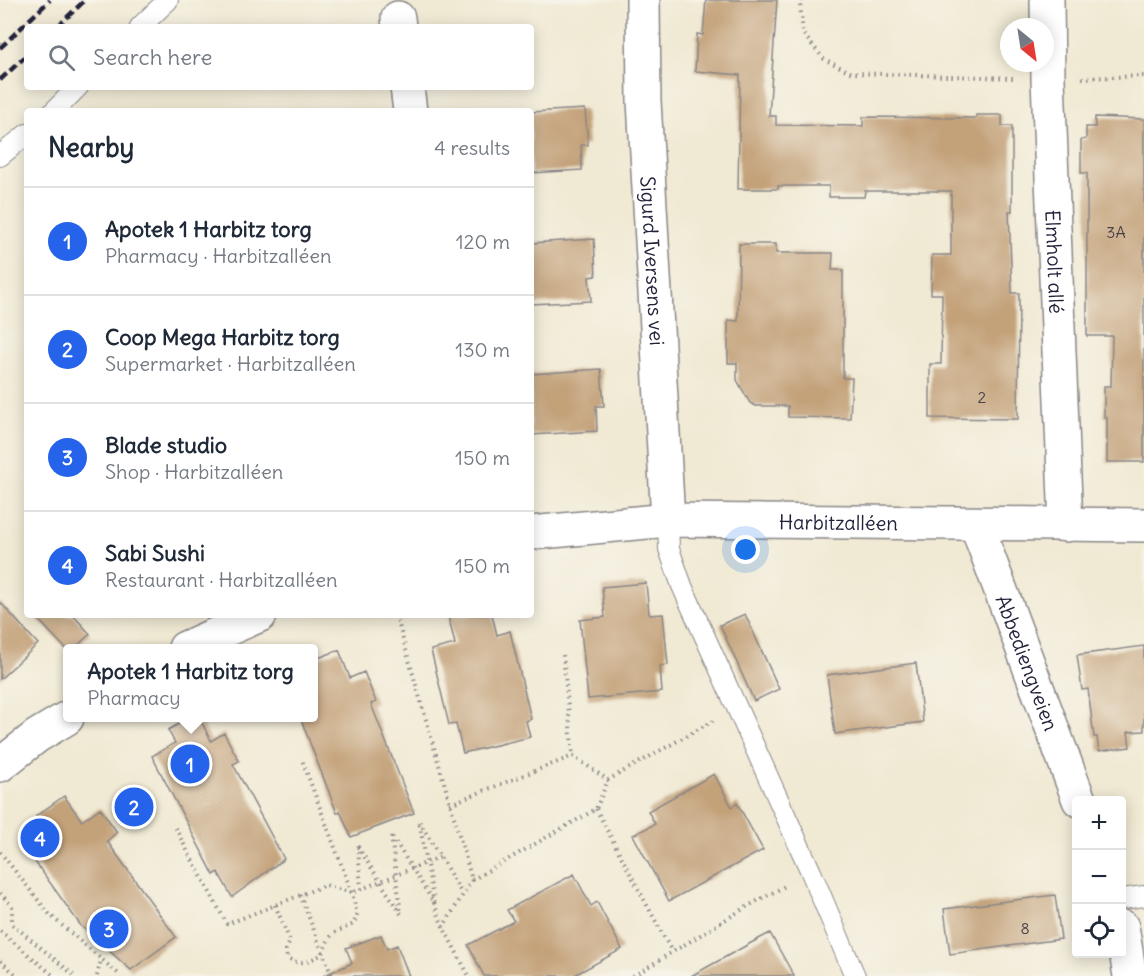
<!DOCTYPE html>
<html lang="en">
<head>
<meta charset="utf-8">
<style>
	body { margin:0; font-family:Delius,sans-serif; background:#f2f2f3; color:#1f2937 }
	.controls { position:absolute; right:18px; bottom:18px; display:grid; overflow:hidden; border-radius:6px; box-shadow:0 3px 15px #0003 }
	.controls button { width:54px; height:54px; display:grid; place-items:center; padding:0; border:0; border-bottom:2px solid #e0e1e3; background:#fff; color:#1f2937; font:30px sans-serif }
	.compass { position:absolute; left:1000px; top:18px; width:54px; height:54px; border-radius:50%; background:#fff; box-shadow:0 3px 15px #0003; rotate:150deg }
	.you { position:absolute; left:746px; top:550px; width:21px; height:21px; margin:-15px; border:4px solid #fff; border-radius:50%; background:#1a73e8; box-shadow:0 0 0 9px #1a73e833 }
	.badge { display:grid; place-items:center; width:39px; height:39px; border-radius:50%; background:#2563eb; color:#fff; font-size:20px; font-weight:700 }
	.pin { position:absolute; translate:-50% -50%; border:3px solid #fff; box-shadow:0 2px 6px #0006 }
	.popup { position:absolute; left:63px; top:644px; width:255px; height:78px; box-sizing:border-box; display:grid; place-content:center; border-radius:6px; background:#fff; filter:drop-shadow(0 2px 4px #0005); font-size:20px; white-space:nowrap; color:#747a83 }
	.popup b { font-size:22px; color:#1f2937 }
	.popup::after { content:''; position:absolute; left:50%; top:100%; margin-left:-12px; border:12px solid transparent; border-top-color:#fff }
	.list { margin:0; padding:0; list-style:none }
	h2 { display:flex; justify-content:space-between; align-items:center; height:78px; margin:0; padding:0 24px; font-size:26px }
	h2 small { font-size:20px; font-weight:400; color:#747a83 }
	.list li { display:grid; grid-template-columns:39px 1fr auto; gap:18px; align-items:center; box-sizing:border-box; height:108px; padding:0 24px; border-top:2px solid #e0e1e3 }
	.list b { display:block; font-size:22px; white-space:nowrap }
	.list p { margin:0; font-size:20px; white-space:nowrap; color:#747a83 }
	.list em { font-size:20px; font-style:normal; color:#747a83 }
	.icon { flex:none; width:33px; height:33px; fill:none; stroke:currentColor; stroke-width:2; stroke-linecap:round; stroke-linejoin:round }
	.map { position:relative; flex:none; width:1144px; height:976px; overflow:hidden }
	.search { position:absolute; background:#fff; box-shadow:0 3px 15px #0003; left:24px; top:24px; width:510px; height:66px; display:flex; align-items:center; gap:15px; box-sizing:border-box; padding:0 21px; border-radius:6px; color:#747a83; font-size:22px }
	.panel { position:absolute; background:#fff; box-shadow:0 3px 15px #0003; left:24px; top:108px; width:510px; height:510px; border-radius:6px }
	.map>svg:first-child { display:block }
	.building { fill:#c3a179 }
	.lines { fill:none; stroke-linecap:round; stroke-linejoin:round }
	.service-casing { stroke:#898687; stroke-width:22 }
	.minor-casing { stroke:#898687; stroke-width:36 }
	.tertiary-casing { stroke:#898687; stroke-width:36 }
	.path { stroke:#898687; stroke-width:4; stroke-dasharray:1.5 4.5; stroke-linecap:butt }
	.service { stroke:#fff; stroke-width:20 }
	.minor { stroke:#fff; stroke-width:33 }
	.tertiary { stroke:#fff; stroke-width:33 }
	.rail { stroke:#22223b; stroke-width:4.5; stroke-dasharray:9 4.5; stroke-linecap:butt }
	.labels { text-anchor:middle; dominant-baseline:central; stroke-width:4.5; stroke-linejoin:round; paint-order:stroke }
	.number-label { font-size:16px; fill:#4a424a }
	.street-label { font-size:20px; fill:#22223b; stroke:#f7f3e8 }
</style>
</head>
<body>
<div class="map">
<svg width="1144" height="976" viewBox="0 0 1144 976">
	<rect width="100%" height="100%" fill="#f7f3e8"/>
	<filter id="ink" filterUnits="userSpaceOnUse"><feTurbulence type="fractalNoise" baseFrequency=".0167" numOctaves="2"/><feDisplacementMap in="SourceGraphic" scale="12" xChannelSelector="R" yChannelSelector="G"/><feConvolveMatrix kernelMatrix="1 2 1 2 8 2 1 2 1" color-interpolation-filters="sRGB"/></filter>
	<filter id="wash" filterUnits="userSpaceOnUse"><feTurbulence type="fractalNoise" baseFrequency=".008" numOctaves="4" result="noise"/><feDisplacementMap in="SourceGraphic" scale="24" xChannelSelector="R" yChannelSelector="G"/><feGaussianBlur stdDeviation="1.35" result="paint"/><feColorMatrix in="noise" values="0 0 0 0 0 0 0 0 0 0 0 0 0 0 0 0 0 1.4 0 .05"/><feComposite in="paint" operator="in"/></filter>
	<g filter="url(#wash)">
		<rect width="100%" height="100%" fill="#f0e9d3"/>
		<g id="blocks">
			<!-- building -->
			<path class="building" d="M706,0H777L769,116H776V125L863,126V117L976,118V115H1002V126H1012V211H1009L1012,293H1019L1018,419L930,418V364H941L942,294H931L932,255H951V191H865L864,197H829V186H778V189H738L740,75L695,71L697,34L703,35Z
				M585,109L588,145H581L582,170L531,173V112Z
				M1095,117L1144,119V462H1107V417H1104V386H1111L1112,336H1087V173H1081V140L1086,139V127H1095Z
				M594,239L596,276L589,277L591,301L531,304V243Z
				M739,244H776V253H833L832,270H843V378H852L850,418L788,417V406H756L750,403L737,380V363H728V320L738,321Z
				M601,369L604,406H596L597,431L531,435V374Z
				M646,583L649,613L650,615L663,614L668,665L660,666L662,692L588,699L580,620L605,617L602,587Z
				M0,602L38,644L0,679Z
				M745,614L779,689L754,701L720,625Z
				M34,615H73L90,634L75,648H67V650Z
				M448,615H492L497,635L510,631L531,719L526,721L530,737L463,753L456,724L449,725L431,650L455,644Z
				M1144,646V731L1128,732L1130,747L1099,751L1097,737H1094L1088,689L1082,690L1077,655Z
				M339,650L350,678L364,672L376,702L371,704L414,813L351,837L340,811L337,813L300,717H313V660Z
				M916,663L923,722L835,734L827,675Z
				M191,717H199L211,741L224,733L239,761L233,764L284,859L232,897L218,872L214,875L152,756L175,743L168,730Z
				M714,774L732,807L737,803L763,850L669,901L633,835L655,824L648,811Z
				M64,796L82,821L100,808L117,832L107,841L176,937L131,970L81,926L23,845L45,828L36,816Z
				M574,874L591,906L597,902L622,949L573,976H484L468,945L514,921L507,910Z
				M1055,895L1061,939L950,954L944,909Z
				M770,933L794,976H691L749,944Z
				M381,935L387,949L397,945L409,976H323L352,963L346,948Z"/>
		</g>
	</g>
	<g filter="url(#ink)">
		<use href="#blocks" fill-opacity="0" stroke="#898687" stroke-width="1.5"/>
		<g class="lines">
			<!-- service casing -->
			<g class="service-casing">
				<path id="service" d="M140,27L168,0
					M54,111L78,87
					M0,156L27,134
					M668,520L669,549L682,586L811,872L855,976
					M1122,899L1144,896"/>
			</g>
			<!-- minor casing -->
			<g class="minor-casing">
				<g id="minor">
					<path id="s1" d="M1047,0L1048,79L1066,525"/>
					<path d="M398,18L399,27"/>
					<path d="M407,87L410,111"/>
					<path id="s2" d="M976,524L1079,800"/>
					<path d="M1122,927L1130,976"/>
				</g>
			</g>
			<!-- tertiary casing -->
			<g class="tertiary-casing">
				<g id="tertiary">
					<path id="s3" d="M643,0L644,101L668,520"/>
					<path id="s4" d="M531,533L668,520L1144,525"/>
					<path d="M185,648L260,615"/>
					<path d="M0,765L37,736L67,718"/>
				</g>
			</g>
			<!-- path -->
			<path class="path" d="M802,0L800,4L803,34L824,59L852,73L1014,78
				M1082,78L1144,76
				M396,615L472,880L443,927
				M563,655L573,756
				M450,804L573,756L608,780L713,721
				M596,809L672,952
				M175,828L227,924L326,885L352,893L440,857
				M0,852L50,915L121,976
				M472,880L596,809L608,780
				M361,889L358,847L401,914L391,835L434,903L419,821L462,894
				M0,893L12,906V924L75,976
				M300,895L332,976
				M434,903L443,927L469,976
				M275,905L290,941L286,950L287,958C300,967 310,960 323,954C330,931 334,933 354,924L357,914L352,893L302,760
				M0,931L54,976
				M0,961L18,976
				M97,976L101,959
				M633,976L748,906L787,885"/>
			<!-- service -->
			<use href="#service" class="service"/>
			<!-- minor -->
			<use href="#minor" class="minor"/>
			<!-- tertiary -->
			<use href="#tertiary" class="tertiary"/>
			<!-- rail -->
			<path class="rail" d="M57,27L85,0
				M0,48L50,0
				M0,80L27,55"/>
		</g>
	</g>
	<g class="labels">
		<!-- number labels -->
		<g class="number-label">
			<text x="1116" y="232">3A</text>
			<text x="982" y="397">2</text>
			<text x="1025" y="928">8</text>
		</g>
		<!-- street labels -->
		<g class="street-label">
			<text stroke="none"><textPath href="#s3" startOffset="261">Sigurd Iversens vei</textPath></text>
			<text stroke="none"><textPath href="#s1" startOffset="262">Elmholt allé</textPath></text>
			<text stroke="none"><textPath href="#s4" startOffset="308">Harbitzalléen</textPath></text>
			<text stroke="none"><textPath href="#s2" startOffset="148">Abbediengveien</textPath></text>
		</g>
	</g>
</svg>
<div class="controls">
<button>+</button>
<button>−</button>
<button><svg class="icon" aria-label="locate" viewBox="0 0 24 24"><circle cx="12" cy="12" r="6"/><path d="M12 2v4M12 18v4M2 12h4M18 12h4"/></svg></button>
</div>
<svg class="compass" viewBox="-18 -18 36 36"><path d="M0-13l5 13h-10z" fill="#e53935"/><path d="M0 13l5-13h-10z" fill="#747a83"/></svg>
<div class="you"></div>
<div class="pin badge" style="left:190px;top:764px">1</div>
<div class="popup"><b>Apotek 1 Harbitz torg</b>Pharmacy</div>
<div class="pin badge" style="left:134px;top:807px">2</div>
<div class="pin badge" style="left:109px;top:929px">3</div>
<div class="pin badge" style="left:40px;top:838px">4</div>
<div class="search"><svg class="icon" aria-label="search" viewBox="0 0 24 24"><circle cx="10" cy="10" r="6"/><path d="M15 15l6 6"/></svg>Search here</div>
<section class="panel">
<h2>Nearby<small>4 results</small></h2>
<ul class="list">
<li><span class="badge">1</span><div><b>Apotek 1 Harbitz torg</b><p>Pharmacy · Harbitzalléen</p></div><em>120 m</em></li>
<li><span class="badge">2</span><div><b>Coop Mega Harbitz torg</b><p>Supermarket · Harbitzalléen</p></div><em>130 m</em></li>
<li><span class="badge">3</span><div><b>Blade studio</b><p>Shop · Harbitzalléen</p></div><em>150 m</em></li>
<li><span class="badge">4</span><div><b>Sabi Sushi</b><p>Restaurant · Harbitzalléen</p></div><em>150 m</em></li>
</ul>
</section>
</div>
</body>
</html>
